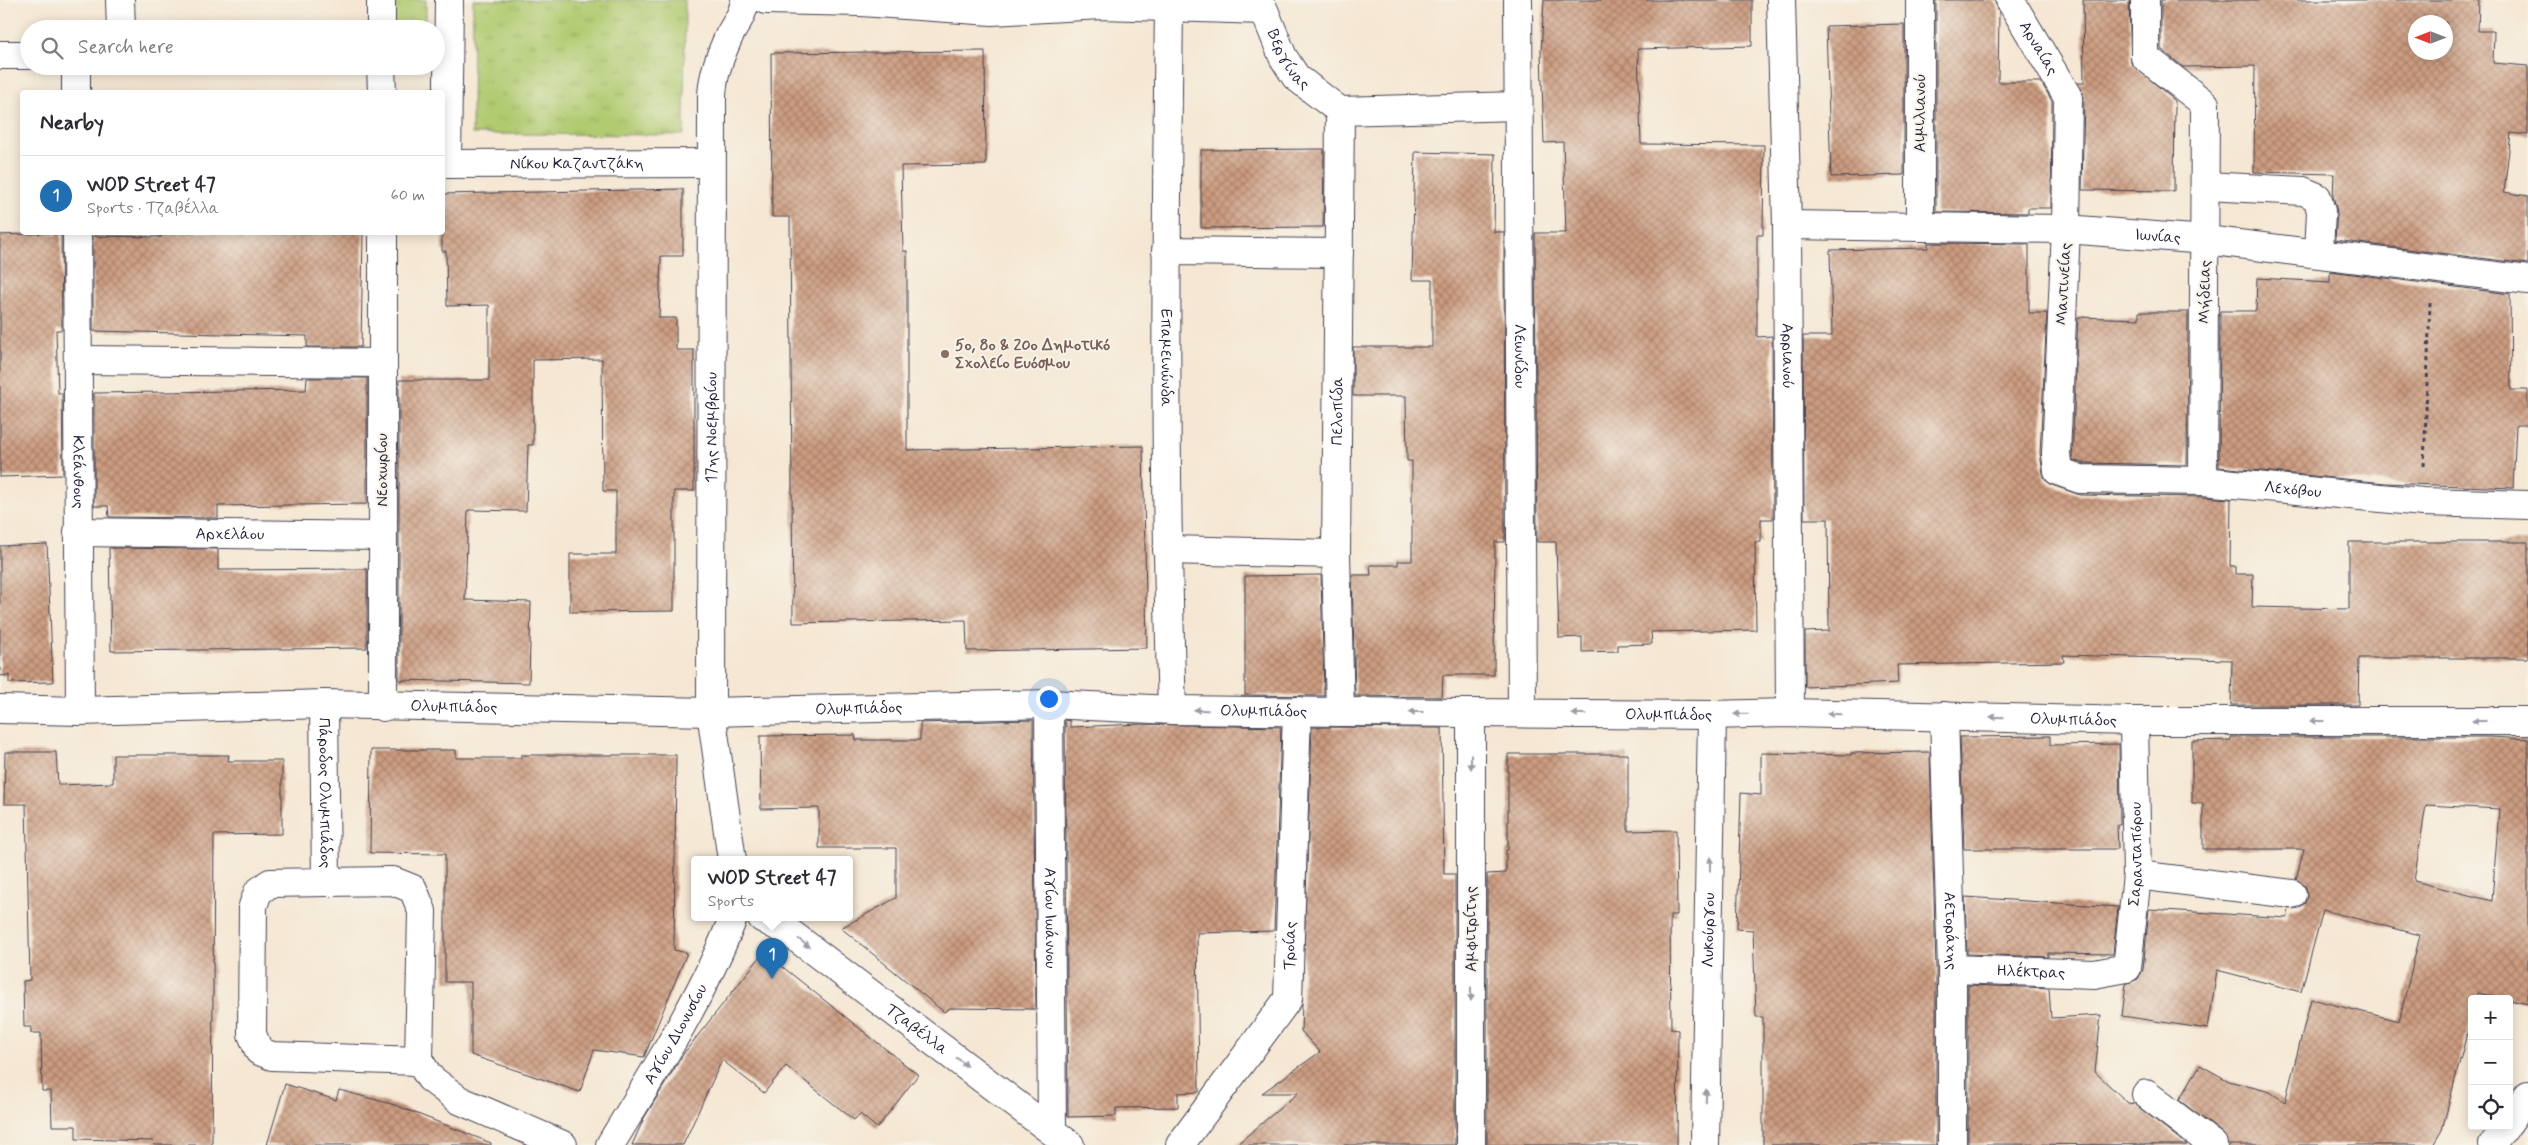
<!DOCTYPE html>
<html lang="en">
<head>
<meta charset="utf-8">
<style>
	body { margin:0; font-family:Mynerve,sans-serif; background:#f2f2f3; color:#2b2b33 }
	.controls { position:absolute; right:15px; bottom:15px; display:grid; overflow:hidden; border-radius:5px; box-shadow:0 2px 12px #0003 }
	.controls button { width:45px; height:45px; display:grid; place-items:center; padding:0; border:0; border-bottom:1px solid #e1e1e2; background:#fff; color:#2b2b33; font:25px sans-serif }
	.compass { position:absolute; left:2408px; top:15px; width:45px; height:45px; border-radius:50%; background:#fff; box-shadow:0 2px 12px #0003; rotate:270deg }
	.you { position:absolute; left:1048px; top:698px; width:18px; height:18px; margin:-12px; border:4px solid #fff; border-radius:50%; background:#1a73e8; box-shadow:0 0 0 8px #1a73e833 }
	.badge { display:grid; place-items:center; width:32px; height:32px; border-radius:50%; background:#1f6fb2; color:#fff; font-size:16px; font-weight:700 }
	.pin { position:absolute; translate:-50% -41px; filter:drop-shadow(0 1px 2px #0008) }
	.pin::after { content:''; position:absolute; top:26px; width:18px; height:15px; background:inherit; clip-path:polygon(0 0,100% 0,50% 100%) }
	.popup { position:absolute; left:691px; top:856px; width:162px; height:65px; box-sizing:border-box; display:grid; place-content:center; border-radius:5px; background:#fff; filter:drop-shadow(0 1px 4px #0005); font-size:16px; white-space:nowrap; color:#7c7c81 }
	.popup b { font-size:19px; color:#2b2b33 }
	.popup::after { content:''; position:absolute; left:50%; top:100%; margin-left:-10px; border:10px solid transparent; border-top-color:#fff }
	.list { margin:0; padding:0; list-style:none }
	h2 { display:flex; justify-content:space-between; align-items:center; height:65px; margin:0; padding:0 20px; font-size:21px }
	h2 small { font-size:16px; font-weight:400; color:#7c7c81 }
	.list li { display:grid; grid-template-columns:32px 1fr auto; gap:15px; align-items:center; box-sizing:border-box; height:80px; padding:0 20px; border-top:1px solid #e1e1e2 }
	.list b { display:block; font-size:19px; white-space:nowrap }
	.list p { margin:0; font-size:16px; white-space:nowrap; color:#7c7c81 }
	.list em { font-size:16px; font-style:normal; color:#7c7c81 }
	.icon { flex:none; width:28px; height:28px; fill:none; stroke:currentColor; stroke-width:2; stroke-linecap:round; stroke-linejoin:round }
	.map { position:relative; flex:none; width:2528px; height:1145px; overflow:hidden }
	.search { position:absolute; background:#fff; box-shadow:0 2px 12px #0003; left:20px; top:20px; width:425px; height:55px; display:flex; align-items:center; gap:12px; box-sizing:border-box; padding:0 18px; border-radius:28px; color:#7c7c81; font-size:19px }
	.panel { position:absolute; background:#fff; box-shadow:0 2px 12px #0003; left:20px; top:90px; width:425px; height:145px; border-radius:5px }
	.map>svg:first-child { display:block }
	.park { fill:url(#park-tufts); stroke:#6a7656 }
	.building { fill:url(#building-cross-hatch); fill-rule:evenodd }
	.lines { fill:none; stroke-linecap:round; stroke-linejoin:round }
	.minor-casing { stroke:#424052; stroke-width:30 }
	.major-casing { stroke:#424052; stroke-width:30 }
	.path { stroke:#424052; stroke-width:3; stroke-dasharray:4 4; stroke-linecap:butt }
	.minor { stroke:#fff; stroke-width:28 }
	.major { stroke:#fff; stroke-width:28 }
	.oneway { fill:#9c9ca7 }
	.education-dot { fill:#8d6e63; stroke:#f7f3e8; stroke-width:2 }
	.labels { text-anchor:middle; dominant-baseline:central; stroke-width:4; stroke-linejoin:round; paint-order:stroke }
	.street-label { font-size:16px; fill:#22223b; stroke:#f7f3e8 }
	.education-label { font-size:16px; font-weight:bold; fill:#785e54; stroke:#f7f3e8; text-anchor:start }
</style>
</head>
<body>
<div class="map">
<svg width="2528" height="1145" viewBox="0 0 2528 1145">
	<defs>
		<pattern id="park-tufts" width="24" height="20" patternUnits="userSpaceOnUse" patternTransform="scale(1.25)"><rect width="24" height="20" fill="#b1cb71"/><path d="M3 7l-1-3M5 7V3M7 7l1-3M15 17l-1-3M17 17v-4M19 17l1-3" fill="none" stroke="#98ae63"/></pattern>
		<pattern id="building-cross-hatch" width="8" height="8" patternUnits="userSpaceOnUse" patternTransform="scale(1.25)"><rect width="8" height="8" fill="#cc9c80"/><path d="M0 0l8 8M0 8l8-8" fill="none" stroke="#a57f6a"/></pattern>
	</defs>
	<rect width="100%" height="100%" fill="#f7f3e8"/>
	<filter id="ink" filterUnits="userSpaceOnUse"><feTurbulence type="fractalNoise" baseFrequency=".02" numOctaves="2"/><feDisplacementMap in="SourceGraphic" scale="10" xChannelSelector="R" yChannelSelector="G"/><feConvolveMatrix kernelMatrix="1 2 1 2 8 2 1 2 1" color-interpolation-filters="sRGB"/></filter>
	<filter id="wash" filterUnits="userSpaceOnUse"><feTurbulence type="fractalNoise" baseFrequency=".0096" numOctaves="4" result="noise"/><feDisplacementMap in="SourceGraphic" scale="20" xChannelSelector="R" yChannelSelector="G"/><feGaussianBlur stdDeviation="1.12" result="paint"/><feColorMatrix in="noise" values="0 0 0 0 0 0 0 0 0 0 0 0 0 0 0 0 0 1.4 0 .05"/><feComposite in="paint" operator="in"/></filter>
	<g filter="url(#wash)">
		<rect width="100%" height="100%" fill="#f5e7d3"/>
		<!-- park -->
		<path class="park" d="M388,0H426V29H388Z
			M473,0H685L684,135L472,134Z"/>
		<g id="blocks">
			<!-- building -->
			<path class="building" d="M1544,0H1752V46L1638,49L1641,144L1764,145L1763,235H1757V337L1772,336L1773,519H1761V542H1755L1756,630L1651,632L1652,644L1618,645V651L1582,652V637L1559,638L1556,542H1537L1535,233H1566L1563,142L1544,143L1541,52Z
				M1936,0H1994L1999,11L1998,82H2041L2052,101L2051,208H2028V213L1936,212Z
				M2083,0H2129L2131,63L2175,101L2174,191L2082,190L2084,97L2078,83H2084Z
				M2161,0H2479L2478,31H2494L2493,63L2528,66V135L2511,133L2504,192L2528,196V264L2335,240L2337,212L2333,196L2334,174L2254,172L2255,66L2183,67L2161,49ZM2416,22H2446V52H2416Z
				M1904,24V175L1831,177L1826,26Z
				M985,51L986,165L901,166L903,251H907V450L1143,446L1147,648L967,651L966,620L793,623L790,217H772L771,53Z
				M1324,149L1323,227L1201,228V150Z
				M1415,152L1495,154L1494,232H1504L1505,542H1495L1494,675H1443L1442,697L1355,696L1352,575H1371L1370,565H1398V561H1412V461H1407L1406,396H1353V347H1432V280H1412Z
				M683,189V256H661L659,318H676V350H694V491H674V611L570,612V554H616V491H603L602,359L533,360V445H528L526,511L468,510L465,600L531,602L529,683L399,680V380H489V305L447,306L446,251H442V194Z
				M161,232H363L361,347H307V336L93,331V236L161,237Z
				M53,233V235H61L62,330H56L58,393H62L63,475L0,477V235Z
				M1928,243L2029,244V313H2047L2040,453L2043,473L2045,480L2052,485L2080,495L2202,497L2231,499L2230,566H2235V574H2253L2252,607L2349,609V542H2528V658H2359L2358,705H2231L2232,660L2196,659L2063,655L2064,662L1897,665L1898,683L1805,687V632L1829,631L1828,519H1804L1803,336H1832L1830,250L1928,248Z
				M2330,271L2510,294L2511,390H2528V425H2516L2513,488L2385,483L2219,467L2220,311H2256L2257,278L2330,282Z
				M2139,312H2188L2187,465L2083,463L2072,460L2078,317L2139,319Z
				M307,378H367V504L218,506V518L109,517L108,506H94V393L306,390Z
				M47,544L53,682L9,683V675L0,676V546Z
				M109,548L218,549V570L367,569V648L111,651Z
				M1321,575L1324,696L1245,695V576Z
				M1033,720L1036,1009L950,1008L944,1012L841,928L896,898V848H819V808L761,809L760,736L855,735L856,740H920V723Z
				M1065,720L1070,721V727L1141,724L1281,727L1274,931L1197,933L1199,1092L1178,1093V1107L1116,1108V1116L1068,1117Z
				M1312,727L1442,728L1444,874H1455V1145H1236L1298,1093H1262L1320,1052L1301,1031Z
				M2050,736V745L2119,744L2120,825H2117L2118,849H1964L1960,737Z
				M2231,737H2490L2528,739V1004L2477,993L2476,999H2472V1014L2442,1130L2433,1145H2228L2222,1133L2179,1100L2200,1065L2229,1081L2270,1092L2285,1102L2311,999L2399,1021L2420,935L2323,910L2301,992L2217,970L2208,1029L2122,1016L2126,984L2138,979L2143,970L2149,909L2287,918L2289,909L2299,908L2305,903L2307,896L2306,887L2296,879L2304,849H2203V803H2192V741L2231,740ZM2426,805L2499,809L2492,901L2414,881Z
				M371,750H456V758H521V755H676L674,950L687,953L644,1057L594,1050L580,1092L471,1055V982H445V854L370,853Z
				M5,752H56L58,785L113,783V755H229L228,761H282V834L214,835L212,1145H154L153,1141L76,1139V1126H52L51,1091H42L41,1033H31V1027H24L23,981L30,980L26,804H4Z
				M1930,752L1936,969V1145H1763V1017H1756L1753,930L1737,929L1741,793L1761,795V753L1851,755V753Z
				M1508,754H1628V831L1676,830L1677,915H1670L1671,1029L1678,1030L1677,1145H1487V874L1506,873V850H1508Z
				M1965,897L2118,907L2113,954L2048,953V957L1967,954Z
				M764,952L918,1075L877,1128L860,1114L854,1120L786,1066L764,1093L722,1060L683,1145H632L644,1118L684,1053Z
				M1968,985L2049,988L2051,1018L2101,1015L2095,1072L2128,1103L2135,1104L2187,1145L1968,1144Z
				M285,1084L336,1100L339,1090L395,1105L491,1143V1145H267Z"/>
		</g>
	</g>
	<g filter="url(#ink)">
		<use href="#blocks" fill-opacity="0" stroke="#424052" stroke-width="1"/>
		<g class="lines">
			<!-- minor casing -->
			<g class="minor-casing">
				<g id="minor">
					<path d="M120,0L121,29"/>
					<path id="s1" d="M766,0L861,2L992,11L1102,5L1264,10L1283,57L1296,77L1340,111L1518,106"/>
					<path id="s2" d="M1518,0L1522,713"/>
					<path id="s3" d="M1781,0L1787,225L1790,713"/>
					<path id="s4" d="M2010,0L2068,97L2066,229L2056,454L2058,471L2080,479L2203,481L2423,502L2528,505"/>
					<path d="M2145,0V57L2205,104L2203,481"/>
					<path id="s5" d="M1169,7C1166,241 1164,475 1172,710"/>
					<path d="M381,29V0"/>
					<path d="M0,55H29"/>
					<path d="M76,66V92"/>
					<path d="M381,66L382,92"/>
					<path id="s6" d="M442,164L711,163"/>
					<path d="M447,164L449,0"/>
					<path d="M2206,186L2303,191L2317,197L2321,211L2319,253"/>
					<path id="s7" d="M1787,225L2066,229L2206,240L2528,280"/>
					<path d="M1920,226V0"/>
					<path id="s8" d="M77,232L80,711"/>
					<path d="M383,232V707"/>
					<path d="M1166,251L1339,253"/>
					<path d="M78,360L382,363"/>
					<path id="s9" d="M78,532L382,536"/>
					<path d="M1167,550L1336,554"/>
					<path id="s10" d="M324,704L326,882L270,883L258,892L253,906L252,1034L259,1051L272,1056L419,1061L422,911L413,889L393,881L326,882"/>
					<path id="s11" d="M1049,704L1052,1130"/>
					<path id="s12" d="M0,709L80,711L324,704L711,712L1049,704L1172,710L1340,712L1712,715L1790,713L2134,721H2528"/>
					<path id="s13" d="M1340,712L1336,554L1340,111"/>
					<path d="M1471,713V1145"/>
					<path id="s14" d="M1944,716L1952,969V1145"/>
					<path id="s15" d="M732,860L711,712L712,96C713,74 720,56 729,36C736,23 743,15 745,0"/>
					<path d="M2137,875L2292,894"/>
					<path id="s16" d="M762,918L790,933L1070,1145"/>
					<path id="s17" d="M1952,969L2094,974L2127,968L2137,875L2134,721"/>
					<path d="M419,1061L430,1078L459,1100L563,1145"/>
					<path d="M2146,1094L2213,1145"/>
					<path id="s18" d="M610,1145C654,1072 702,998 733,918"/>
					<path id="s19" d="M1180,1145L1288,999L1297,711"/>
					<path id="s20" d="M1705,1145L1712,715"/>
				</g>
			</g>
			<!-- major casing -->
			<g class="major-casing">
				<path id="major" d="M2509,1122L2528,1095
					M2493,1145L2506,1126"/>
			</g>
			<!-- path -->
			<path class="path" d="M2424,466L2430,303"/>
			<!-- minor -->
			<use href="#minor" class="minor"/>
			<!-- major -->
			<use href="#major" class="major"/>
		</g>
		<!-- one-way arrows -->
		<defs><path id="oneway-solid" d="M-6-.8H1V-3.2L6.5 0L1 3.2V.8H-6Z" transform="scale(1.25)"/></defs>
		<g class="oneway">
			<use href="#oneway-solid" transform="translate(1201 710) rotate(-179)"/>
			<use href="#oneway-solid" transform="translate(1416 712) rotate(-180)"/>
			<use href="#oneway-solid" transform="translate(1579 714) rotate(-180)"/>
			<use href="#oneway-solid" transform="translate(1741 714) rotate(179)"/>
			<use href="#oneway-solid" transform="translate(1834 714) rotate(-179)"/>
			<use href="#oneway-solid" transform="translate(1997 717) rotate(-179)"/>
			<use href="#oneway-solid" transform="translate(2317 721) rotate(-180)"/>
			<use href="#oneway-solid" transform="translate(2479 721) rotate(-180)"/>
			<use href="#oneway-solid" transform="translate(1471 762) rotate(90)"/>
			<use href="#oneway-solid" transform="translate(1710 864) rotate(-89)"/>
			<use href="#oneway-solid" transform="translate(804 943) rotate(37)"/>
			<use href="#oneway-solid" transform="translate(1471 994) rotate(90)"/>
			<use href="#oneway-solid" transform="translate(962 1062) rotate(37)"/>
			<use href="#oneway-solid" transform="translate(1706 1096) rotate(-89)"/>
		</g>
	</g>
	<!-- markers -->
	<circle class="education-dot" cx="945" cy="354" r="5"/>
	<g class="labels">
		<!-- street labels -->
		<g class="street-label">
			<text stroke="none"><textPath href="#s4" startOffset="56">Αρναίας</textPath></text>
			<text stroke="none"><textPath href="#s1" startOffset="554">Βεργίνας</textPath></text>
			<text transform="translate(1920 113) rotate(-90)">Αιμιλιανού</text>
			<text stroke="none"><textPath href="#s6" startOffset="135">Νίκου Καζαντζάκη</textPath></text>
			<text stroke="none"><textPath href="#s7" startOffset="371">Ιωνίας</textPath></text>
			<text transform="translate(2064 284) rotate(-87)">Μαντινείας</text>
			<text transform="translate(2205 292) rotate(-89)">Μήδειας</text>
			<text stroke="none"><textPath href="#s2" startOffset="356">Λεωνίδου</textPath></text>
			<text stroke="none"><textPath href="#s3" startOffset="356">Αρριανού</textPath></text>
			<text stroke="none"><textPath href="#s5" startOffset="351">Επαμεινώνδα</textPath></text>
			<text stroke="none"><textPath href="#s13" startOffset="301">Πελοπίδα</textPath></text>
			<text stroke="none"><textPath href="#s15" startOffset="434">17ης Νοεμβρίου</textPath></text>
			<text transform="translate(382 470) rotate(-90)">Νεοχωρίου</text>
			<text stroke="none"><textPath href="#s8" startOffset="240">Κλεάνθους</textPath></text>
			<text stroke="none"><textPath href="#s4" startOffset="724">Λεχόβου</textPath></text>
			<text stroke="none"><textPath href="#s9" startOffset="152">Αρχελάου</textPath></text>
			<text stroke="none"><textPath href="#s12" startOffset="454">Ολυμπιάδος</textPath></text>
			<text stroke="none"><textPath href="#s12" startOffset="859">Ολυμπιάδος</textPath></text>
			<text stroke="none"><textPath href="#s12" startOffset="1264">Ολυμπιάδος</textPath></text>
			<text stroke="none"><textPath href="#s12" startOffset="1669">Ολυμπιάδος</textPath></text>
			<text stroke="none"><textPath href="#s12" startOffset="2074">Ολυμπιάδος</textPath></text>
			<text stroke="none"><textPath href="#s10" startOffset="89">Πάροδος Ολυμπιάδος</textPath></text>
			<text stroke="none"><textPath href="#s17" startOffset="290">Σαρανταπόρου</textPath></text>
			<text stroke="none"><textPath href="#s11" startOffset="214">Αγίου Ιωάννου</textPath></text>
			<text transform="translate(1471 929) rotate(-90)">Αμφιτρίτης</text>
			<text stroke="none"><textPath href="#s20" startOffset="215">Λυκούργου</textPath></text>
			<text stroke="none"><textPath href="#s14" startOffset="215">Αετοράχης</textPath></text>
			<text stroke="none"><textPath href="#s19" startOffset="235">Τροίας</textPath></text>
			<text stroke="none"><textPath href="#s17" startOffset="79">Ηλέκτρας</textPath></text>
			<text stroke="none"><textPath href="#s16" startOffset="191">Τζαβέλλα</textPath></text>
			<text stroke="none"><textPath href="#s18" startOffset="129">Αγίου Διονυσίου</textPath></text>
		</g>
		<!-- education labels -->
		<g class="education-label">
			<text x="955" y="345">5ο, 8ο &amp; 20ο Δημοτικό<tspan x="955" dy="18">Σχολείο Ευόσμου</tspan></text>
		</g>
	</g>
</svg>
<div class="controls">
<button>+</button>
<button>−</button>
<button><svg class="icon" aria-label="locate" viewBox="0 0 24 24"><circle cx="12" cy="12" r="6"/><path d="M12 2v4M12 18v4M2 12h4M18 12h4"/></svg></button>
</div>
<svg class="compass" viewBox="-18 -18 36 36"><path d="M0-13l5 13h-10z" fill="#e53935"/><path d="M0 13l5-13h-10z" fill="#7c7c81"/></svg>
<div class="you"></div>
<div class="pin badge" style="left:772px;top:979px">1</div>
<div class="popup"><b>WOD Street 47</b>Sports</div>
<div class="search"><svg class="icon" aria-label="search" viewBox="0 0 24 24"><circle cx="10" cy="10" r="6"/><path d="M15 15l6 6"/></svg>Search here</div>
<section class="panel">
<h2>Nearby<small></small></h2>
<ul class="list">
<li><span class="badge">1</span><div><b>WOD Street 47</b><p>Sports · Τζαβέλλα</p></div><em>60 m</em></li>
</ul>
</section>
</div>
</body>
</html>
